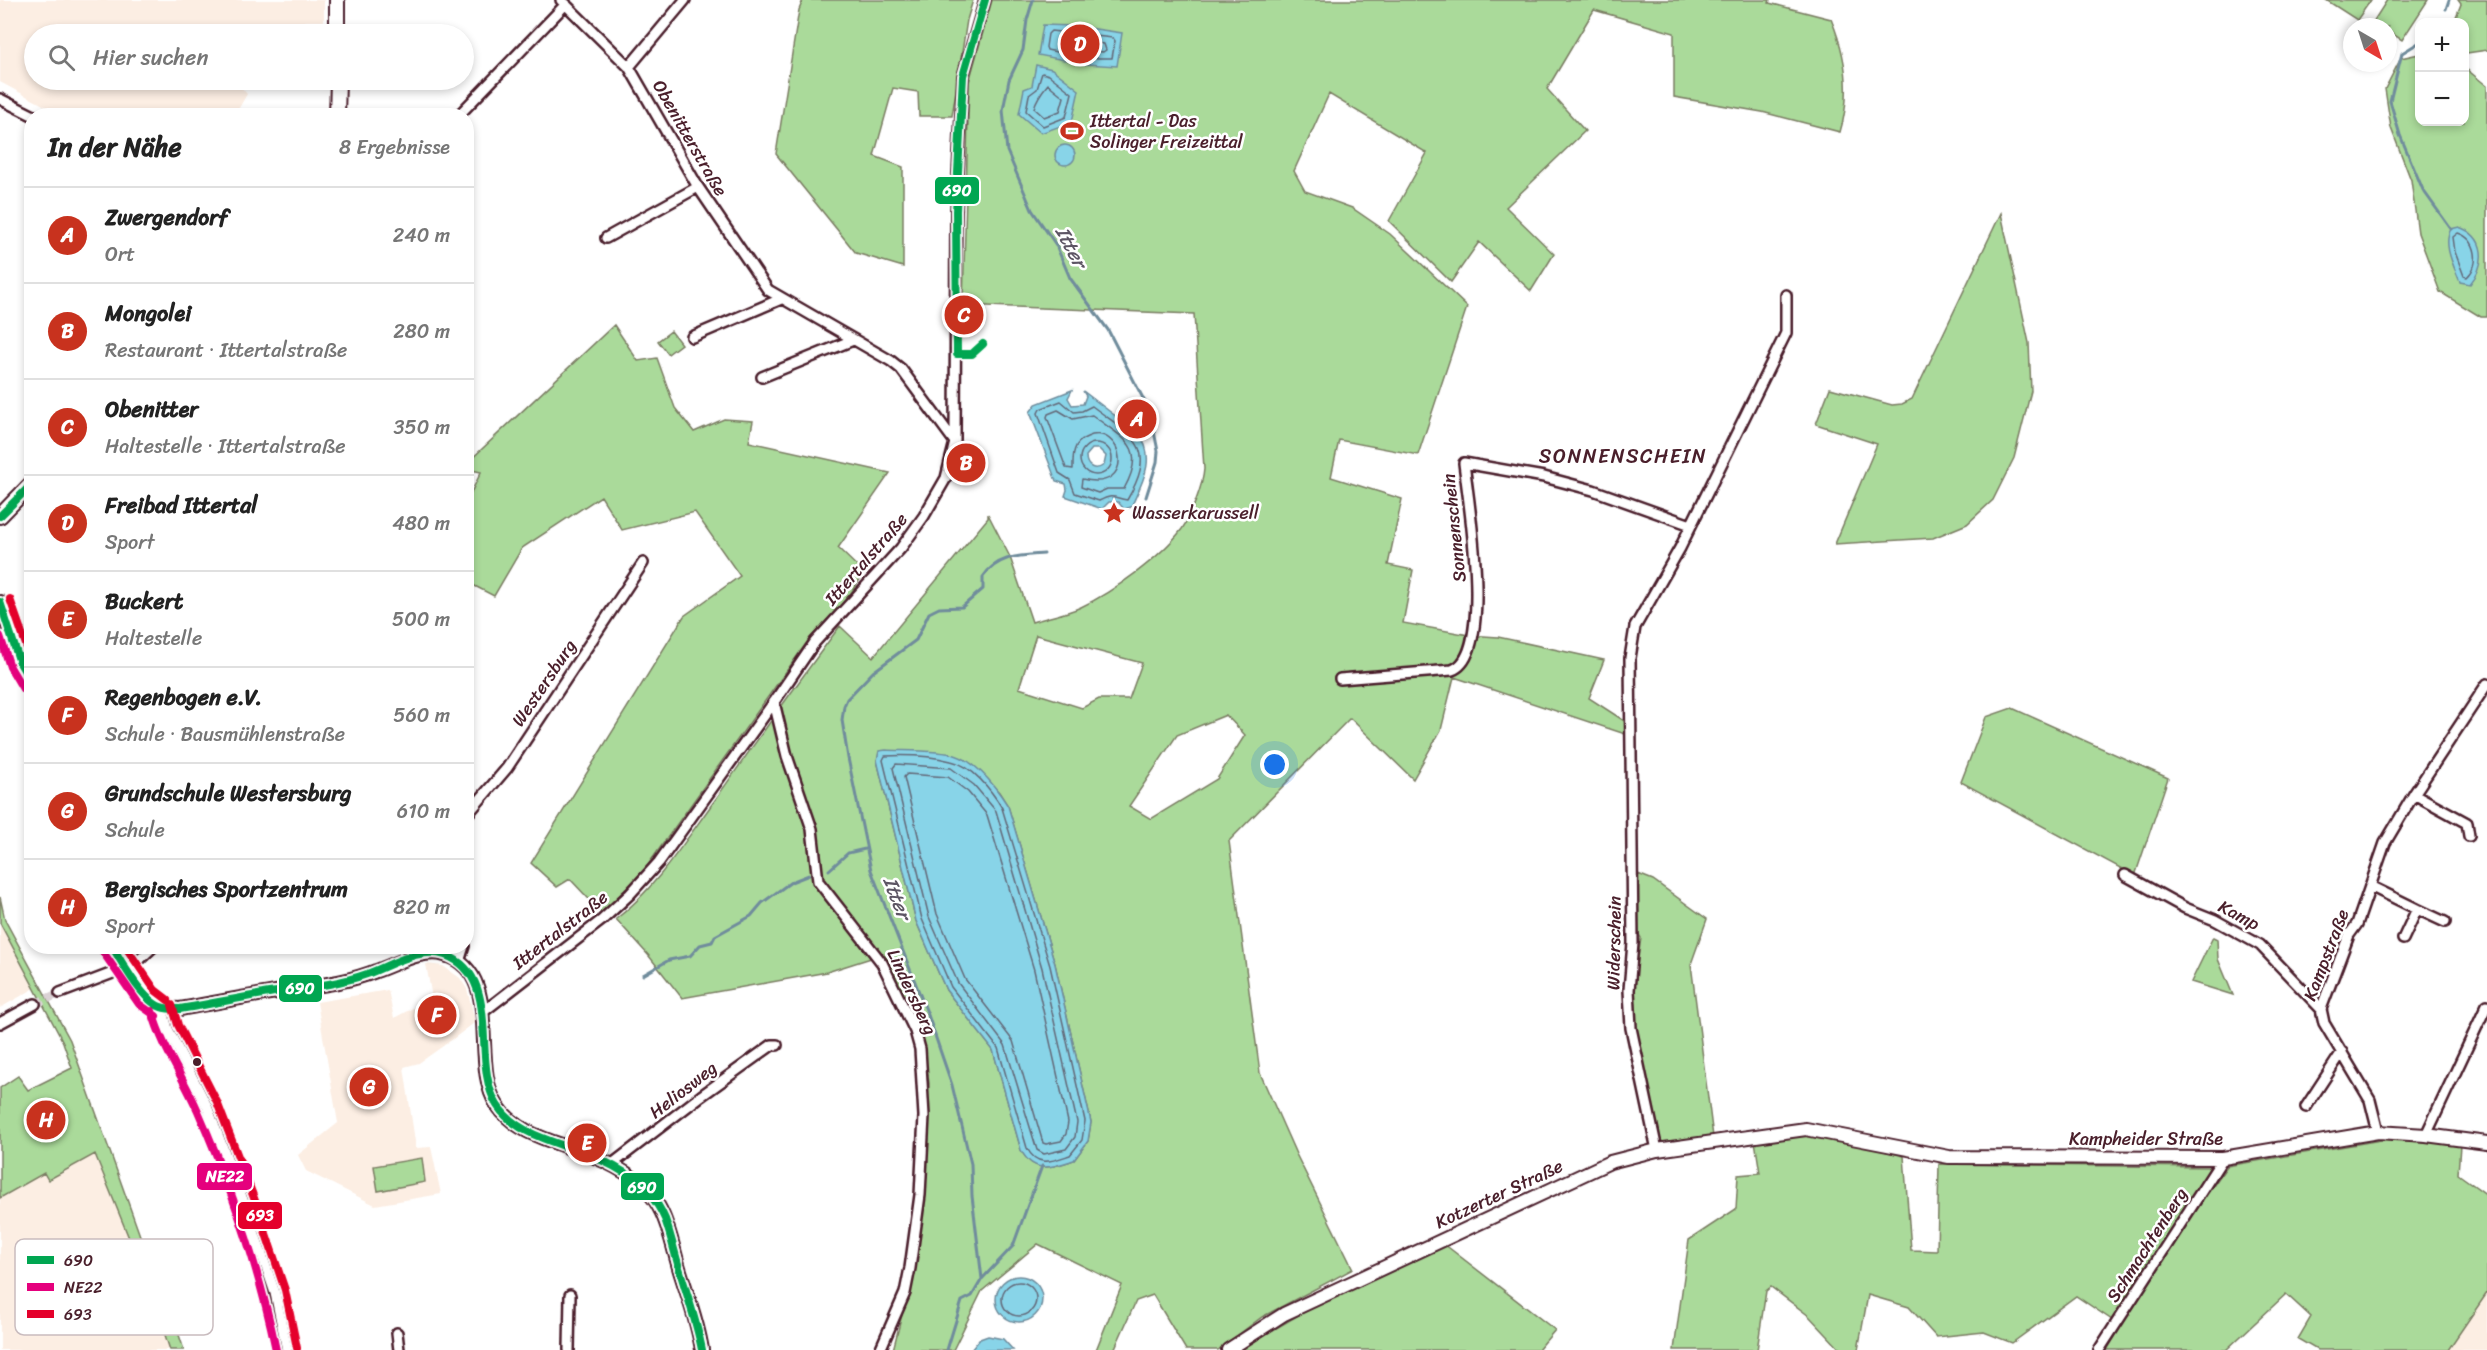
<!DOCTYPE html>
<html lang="de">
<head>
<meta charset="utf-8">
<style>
	body { margin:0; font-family:Sriracha,sans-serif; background:#f6f6f6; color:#222 }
	.controls { position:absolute; right:18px; top:18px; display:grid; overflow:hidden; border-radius:12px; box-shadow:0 3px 9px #0003 }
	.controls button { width:54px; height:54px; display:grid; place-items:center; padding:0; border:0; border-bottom:2px solid #e0e0e0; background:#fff; color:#222; font:30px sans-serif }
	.compass { position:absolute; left:2343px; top:18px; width:54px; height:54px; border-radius:50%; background:#fff; box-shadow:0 3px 9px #0003; rotate:141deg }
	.you { position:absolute; left:1275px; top:765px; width:21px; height:21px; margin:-15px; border:4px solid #fff; border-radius:50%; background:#1a73e8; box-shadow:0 0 0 9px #1a73e833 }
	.badge { display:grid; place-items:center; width:39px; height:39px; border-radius:50%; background:#c8321e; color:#fff; font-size:20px; font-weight:700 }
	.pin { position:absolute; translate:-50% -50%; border:3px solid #fff; box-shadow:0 2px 6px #0006 }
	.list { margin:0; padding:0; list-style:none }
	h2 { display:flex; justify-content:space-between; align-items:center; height:78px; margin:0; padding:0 24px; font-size:26px }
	h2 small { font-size:20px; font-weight:400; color:#767676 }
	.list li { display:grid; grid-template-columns:39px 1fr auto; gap:18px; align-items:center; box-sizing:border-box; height:96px; padding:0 24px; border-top:2px solid #e0e0e0 }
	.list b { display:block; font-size:22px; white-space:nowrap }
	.list p { margin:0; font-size:20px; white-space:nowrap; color:#767676 }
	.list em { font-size:20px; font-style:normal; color:#767676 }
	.icon { flex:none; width:33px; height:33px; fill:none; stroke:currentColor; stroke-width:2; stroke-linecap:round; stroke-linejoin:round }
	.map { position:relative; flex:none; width:2487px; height:1350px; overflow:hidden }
	.search { position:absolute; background:#fff; box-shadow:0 3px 9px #0003; left:24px; top:24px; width:450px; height:66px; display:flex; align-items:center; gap:15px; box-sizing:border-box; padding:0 21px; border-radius:33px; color:#767676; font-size:22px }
	.panel { position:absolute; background:#fff; box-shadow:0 3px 9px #0003; left:24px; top:108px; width:450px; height:846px; border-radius:24px }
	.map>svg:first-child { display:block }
	.built { fill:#fceee3 }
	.green { fill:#aada9a; stroke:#7a7c62; stroke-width:1.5; fill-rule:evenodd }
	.water { fill:#88d4e8; stroke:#6f8c9c; stroke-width:1.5; fill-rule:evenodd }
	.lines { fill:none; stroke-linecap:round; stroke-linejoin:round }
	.shore { stroke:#636777; stroke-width:1.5 }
	.stream { stroke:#6f8c9c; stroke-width:3 }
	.minor-tunnel { stroke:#dbd2d5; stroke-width:9; stroke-dasharray:9 4.5; stroke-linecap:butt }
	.minor-casing { stroke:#4a1f2b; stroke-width:14 }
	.tertiary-casing { stroke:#4a1f2b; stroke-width:16 }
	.secondary-casing { stroke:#4a1f2b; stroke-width:18 }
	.minor { stroke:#fff; stroke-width:9 }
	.tertiary { stroke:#fff; stroke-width:12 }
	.secondary { stroke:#fff; stroke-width:14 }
	.bus-1-casing { stroke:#fff; stroke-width:12 }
	.bus-2-casing { stroke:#fff; stroke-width:12 }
	.bus-3-casing { stroke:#fff; stroke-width:12 }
	.bus-1 { stroke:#00a651; stroke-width:8 }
	.bus-2 { stroke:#e5007d; stroke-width:8 }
	.bus-3 { stroke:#e4002b; stroke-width:8 }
	.bus-dot { fill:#4a1f2b; stroke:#fff; stroke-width:2 }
	.labels { text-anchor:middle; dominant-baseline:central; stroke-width:5; stroke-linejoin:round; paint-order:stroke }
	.poi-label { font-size:18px; fill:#4a1f2b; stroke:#fff; text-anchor:start }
	.street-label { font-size:18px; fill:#4a1f2b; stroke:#fff }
	.water-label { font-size:20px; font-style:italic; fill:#5d5564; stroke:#fff }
	.neighbourhood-label { font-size:20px; letter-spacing:1.5px; fill:#4a1f2b; stroke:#fff }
	.key { fill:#fff; stroke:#c9bcbf; stroke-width:1.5 }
	.key-label { font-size:16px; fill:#4a1f2b }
	.line-badge { stroke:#fff; stroke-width:2 }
	.badge-label { font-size:16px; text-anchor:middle; font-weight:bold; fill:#fff }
</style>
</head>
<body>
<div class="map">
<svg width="2487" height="1350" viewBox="0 0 2487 1350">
	<rect width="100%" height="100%" fill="#fff"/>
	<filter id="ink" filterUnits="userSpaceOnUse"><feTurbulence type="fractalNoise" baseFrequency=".0167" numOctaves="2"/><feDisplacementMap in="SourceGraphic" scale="12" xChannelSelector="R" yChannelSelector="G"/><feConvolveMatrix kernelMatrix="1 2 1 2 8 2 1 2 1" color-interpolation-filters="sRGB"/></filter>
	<g filter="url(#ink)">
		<!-- built -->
		<path class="built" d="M0,0H324V21H306L284,34H34V80H235L247,94L235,115H62L0,82Z
			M0,923L35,988L0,1008Z
			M426,964L443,966L460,978L467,989L474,1016V1023L453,1039L419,1063L404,1067L416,1148L431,1147L441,1194L375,1205L306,1171L298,1155L338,1123L317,1002L388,990L394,1018L432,998Z
			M72,1068L96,1154L150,1290L170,1350H0V1088L18,1076L28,1090Z
			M2487,1293V1350H2448Z"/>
		<!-- green -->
		<path class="green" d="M803,0H973L967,20L952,116H919L918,92L893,88L874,156L903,167V267L856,253L776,154L799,10Z
			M992,0H1770L1769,3L1831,19C1846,55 1852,93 1840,132L1762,112L1674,97V33L1594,10L1547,89L1585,131L1506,207L1554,254L1531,291L1479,242L1451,282L1389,221L1427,153L1329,94L1294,171L1305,191L1352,208L1390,234L1467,307L1418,455L1339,440L1331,477L1402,499L1388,565L1413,570L1403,623L1469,635L1498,637L1604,660L1589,698L1626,722L1625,734L1454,677L1441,730L1413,779L1350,718L1229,841L1260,1073L1296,1154L1353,1269L1262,1317L1218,1350H1186L1153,1295L1136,1301L1114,1350H1096L1122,1285L1038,1244L982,1291L953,1350H893L917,1256L929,1083L924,1047L887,959L871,958L827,972L682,998L649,956L616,919C656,888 685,841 715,800C756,742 797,683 840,626L873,657L988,518V514L1010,557L1032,622C1048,617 1066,614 1081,607C1113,592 1161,557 1182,529C1191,516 1203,485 1204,469L1194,314L963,305L969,82ZM1036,635L1142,663L1129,699H1099L1082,708L1019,688ZM1226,715L1245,735L1217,779L1151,819L1129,806L1177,735ZM877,760L970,764L999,792L1008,806L1055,964L1091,1122L1088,1141L1074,1160C1052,1167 1034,1175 1021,1150L993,1050L946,990L916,921Z
			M2326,0H2371L2357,20Z
			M2387,0H2428L2402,40L2388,31V27H2381L2373,22Z
			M2458,0H2487V50L2467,53L2465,51L2464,22H2454L2461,4Z
			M2419,54L2420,122H2464L2465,68L2487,86V317H2481L2440,292L2418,233L2411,180L2391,128L2385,89L2401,58Z
			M2001,213L2029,343L2031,391L2014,458L1993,500L1967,524L1933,538L1835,544L1877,444L1816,424L1830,388L1892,405L1902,404L1912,399Z
			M614,325L638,361L657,358L675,408L694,432L724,419L753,421L749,442L890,473L838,548L864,573L845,602L810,638L645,869L602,913L570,879L557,887L531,863L684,616L740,576L695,512L622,530L601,496L522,548L494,596L467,582V501L481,472L467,469L466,464Z
			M671,331L681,344L668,354L658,341Z
			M2012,708L2168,778L2135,876L1961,782L1986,717Z
			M1638,874L1653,880L1707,919L1691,964L1713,1137L1665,1145L1657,1135L1635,1020V980L1641,938L1637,931Z
			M0,897L5,920L70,1040L148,1258L153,1257L184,1350H170L150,1290L95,1154L48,1180L44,1173L0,1198V1088L18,1076L28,1090L72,1068L63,1042L0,923Z
			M2213,937L2217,939L2218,959L2233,995L2191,982Z
			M1800,1134L1821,1135L1904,1156L1911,1250L1937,1251L1939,1164L2211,1167L2112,1320L2076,1296L2012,1343L1984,1332L1936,1337L1909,1307L1868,1295L1858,1350H1841L1809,1316L1771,1287L1766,1291L1757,1350H1674L1689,1240L1736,1209L1738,1175L1760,1173L1755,1141Z
			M2399,1137L2460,1145L2458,1174L2487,1195V1293L2448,1350H2317L2298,1339L2311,1317L2286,1294L2226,1350H2107L2158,1265L2227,1166Z
			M422,1158L425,1182L378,1191L374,1166Z
			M1444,1244L1555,1330L1538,1350H1239L1302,1313Z"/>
		<!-- water -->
		<path class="water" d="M1043,25L1075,26L1122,33L1117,66L1085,64L1038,55Z
			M1036,65L1052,69L1079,90L1072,122L1041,133L1019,114L1024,89L1032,86Z
			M1055 155a10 10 0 1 1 20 0a10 10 0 1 1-20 0Z
			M2459,227C2487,237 2486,264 2470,284L2460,282C2454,266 2442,245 2451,229Z
			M1072,390L1068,398L1072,405L1083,404L1086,396L1083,391L1139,434C1157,459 1142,483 1131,507L1124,509L1118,502H1109L1102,509L1065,496L1067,490L1066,484L1056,481L1030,412L1036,404ZM1092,449H1099L1106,456L1104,465C1095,472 1086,467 1086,456Z
			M886,750C902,751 941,750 955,755C977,762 996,787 1008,806L1055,964L1091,1122L1088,1141L1074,1160C1052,1167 1034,1175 1021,1150L993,1050L946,990L916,921L877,760L879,751Z
			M996 1299a23 23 0 1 1 46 0a23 23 0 1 1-46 0Z
			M988,1336L1003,1339L1013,1350H971L980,1339Z"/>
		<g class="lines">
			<!-- shore -->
			<path class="shore" d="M1051,31L1113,38L1115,41L1112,58H1086L1047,50L1046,47L1048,34Z
				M1060,39L1104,44L1106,50L1103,52L1059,45L1057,42Z
				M1042,73L1049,75L1072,93L1066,117L1043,126L1026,111L1029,95L1037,89Z
				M1048,84L1064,97L1060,111L1044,117L1034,108C1036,100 1043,90 1048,84Z
				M2458,233C2477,239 2481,264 2467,277L2464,276L2455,252L2453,237Z
				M1061,401L1074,412L1082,411L1092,406C1133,437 1159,445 1127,500C1114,498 1114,493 1099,501L1075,493L1070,480L1059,473L1038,413L1040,409Z
				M1058,410L1073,419L1092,415C1124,439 1148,446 1124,489H1107L1098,493L1081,487L1082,479C1138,494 1123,421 1087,437C1072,443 1073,456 1073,469L1066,468L1047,417L1048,414Z
				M1080 459a16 16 0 1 1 32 0a16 16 0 1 1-32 0Z
				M885,756C905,755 931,756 951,761C972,765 992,791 1002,808L1050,966L1085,1121L1082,1140L1070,1155C1052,1161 1037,1168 1027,1148L998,1048L951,987L922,919L883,760Z
				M896,764L951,768L974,785L996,811L1042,968L1077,1122L1075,1137L1066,1149L1044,1154L1037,1150L1005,1045L958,983L929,917L893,768Z
				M907,774L948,777L968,792L987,815L1034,970L1068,1122L1066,1134L1061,1141L1046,1144L1043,1143L1013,1041L965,979L937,914L904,777Z
				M1002 1299a17 17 0 1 1 34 0a17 17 0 1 1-34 0Z"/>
			<!-- stream -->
			<path class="stream" d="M1033,0L1027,20L1023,50L1009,80L1003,110L1007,151L1032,210L1056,245L1070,278L1108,330L1150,412L1158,451L1157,462L1146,497
				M2446,9L2449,0
				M2440,22L2442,20
				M2420,42L2402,53L2390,101L2400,135L2423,190L2451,229
				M829,870L848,853L865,849
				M643,975L669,960L690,956L700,945L712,942L715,936L751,916L762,903L791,882L809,875
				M982,1279L1013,1246L1042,1166
				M947,1350L962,1301L972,1296L982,1279L972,1196L971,1164L952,1085L928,1015L871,870L848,758L842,720L844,706L847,699L873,672L916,640L929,613L939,608L962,607L983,589V577C998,555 1020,556 1044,554"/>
			<!-- minor-tunnel -->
			<path class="minor-tunnel" d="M35,1004L60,993"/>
			<!-- minor casing -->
			<g class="minor-casing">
				<path id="minor" d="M561,0L629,67L698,187L768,290L891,361L901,369L955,442
					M629,67L685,0
					M0,99L34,116
					M458,116L566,4
					M606,238L698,187
					M692,337L781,299
					M762,377L853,340
					M1340,679L1452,670C1495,656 1468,499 1464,463L1544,477L1593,490L1691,525
					M774,702L787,756L812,829L818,881L882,963L915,1031L920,1049L924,1116L920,1195L910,1268L905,1293L880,1350
					M2414,794L2467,823L2469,836
					M466,816L507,768L643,563
					M2125,875L2185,908L2215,920L2260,945L2321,1009
					M2370,886L2417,909L2403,939
					M2417,909L2445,922
					M466,910V936
					M459,962L464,946
					M60,993L134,965L154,946
					M162,1008L168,1029L207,1106L244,1202L275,1293L287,1350
					M483,1012L602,920L630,894L659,862L774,702L815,642L901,548L924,516L946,478L955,442L956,211L963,76L985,0
					M0,1023L35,1004
					M2306,1107L2342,1052
					M2378,1132L2370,1100L2324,1023L2321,1009L2349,935L2357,924L2385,843L2414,794L2487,684
					M2426,1135L2487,1005
					M1657,1150L1631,1028L1629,990L1633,943L1630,658L1635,627L1680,548L1786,333V295
					M611,1165L701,1096L772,1045H777
					M397,1333L399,1350
					M569,1350L570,1295
					M2099,1350L2223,1158"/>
			</g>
			<!-- tertiary casing -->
			<g class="tertiary-casing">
				<path id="tertiary" d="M0,602L20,663L32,684
					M112,946L125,968L152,1003L162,1008L180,1009C214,1003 248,996 283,991C314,986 346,983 376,971C397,964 422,948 445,955C505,973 469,1064 497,1105C516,1133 549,1140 579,1151C610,1162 646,1179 661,1211C670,1229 674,1252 680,1271C688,1297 698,1323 702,1350
					M1228,1350L1284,1314L1565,1183L1610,1162L1657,1150L1806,1129L1949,1157L2223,1158L2378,1132L2426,1135L2487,1143"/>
			</g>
			<!-- secondary casing -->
			<g class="secondary-casing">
				<path id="secondary" d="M337,0V34
					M337,116L338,80
					M0,516L32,483"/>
			</g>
			<!-- minor -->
			<use href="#minor" class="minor"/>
			<!-- tertiary -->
			<use href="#tertiary" class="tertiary"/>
			<!-- secondary -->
			<use href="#secondary" class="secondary"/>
			<!-- bus-1 casing -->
			<g class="bus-1-casing">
				<path id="bus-1" d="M983,344L972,354H957L956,211L963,76L985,0
					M0,516L32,484
					M0,602L20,663L32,683
					M112,946C122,963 143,1001 161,1007C166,1009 174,1009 180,1009C210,1004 239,998 269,993C302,988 336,985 367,974C390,966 420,946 445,955C504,976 470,1062 497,1105C513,1130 544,1139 570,1148C609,1161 648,1179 665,1219C671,1236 675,1254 680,1271C688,1298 697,1323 702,1350"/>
			</g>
			<!-- bus-2 casing -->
			<g class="bus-2-casing">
				<path id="bus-2" d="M0,636L10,667L23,689
					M103,952L139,1004L156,1016
					M152,1011C162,1047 183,1077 198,1111C231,1187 259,1268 276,1350"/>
			</g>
			<!-- bus-3 casing -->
			<g class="bus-3-casing">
				<path id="bus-3" d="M10,599L32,662
					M125,946L155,990L168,1000
					M172,1005L178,1025L217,1102L254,1198L285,1290L297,1348"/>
			</g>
			<!-- bus-1 -->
			<use href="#bus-1" class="bus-1"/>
			<!-- bus-2 -->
			<use href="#bus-2" class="bus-2"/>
			<!-- bus-3 -->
			<use href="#bus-3" class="bus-3"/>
		</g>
	</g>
	<!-- icons -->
	<defs>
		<g id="stadium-bare" transform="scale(1.8)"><path d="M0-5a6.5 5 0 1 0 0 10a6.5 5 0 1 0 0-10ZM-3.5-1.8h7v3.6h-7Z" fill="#c8321e" stroke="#fff" stroke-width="2.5" paint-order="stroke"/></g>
		<g id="sight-bare" transform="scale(1.8)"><path d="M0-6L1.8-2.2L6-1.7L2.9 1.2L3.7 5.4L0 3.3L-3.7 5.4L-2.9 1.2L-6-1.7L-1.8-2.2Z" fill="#c8321e" stroke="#fff" stroke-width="2.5" paint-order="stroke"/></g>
	</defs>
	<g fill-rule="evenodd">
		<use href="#stadium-bare" x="1072" y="131"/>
		<use href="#sight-bare" x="1114" y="513"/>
	</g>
	<!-- markers -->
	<circle class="bus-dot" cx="197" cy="1062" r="5"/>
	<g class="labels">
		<!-- poi labels -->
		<g class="poi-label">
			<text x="1090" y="121">Ittertal - Das<tspan x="1090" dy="21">Solinger Freizeittal</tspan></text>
			<text x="1132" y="513">Wasserkarussell</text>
		</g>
		<!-- street labels -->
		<g class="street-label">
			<text transform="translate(690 138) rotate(60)">Obenitterstraße</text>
			<text transform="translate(1454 528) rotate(-96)">Sonnenschein</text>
			<text transform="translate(866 559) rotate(-49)">Ittertalstraße</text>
			<text transform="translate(544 683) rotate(-56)">Westersburg</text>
			<text transform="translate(2239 915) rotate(28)">Kamp</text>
			<text transform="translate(560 930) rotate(-38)">Ittertalstraße</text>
			<text transform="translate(1614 943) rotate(-89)">Widerschein</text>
			<text transform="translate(2326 955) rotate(-69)">Kampstraße</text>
			<text transform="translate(912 992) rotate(65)">Lindersberg</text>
			<text transform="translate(683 1090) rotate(-38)">Heliosweg</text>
			<text x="2146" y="1139">Kampheider Straße</text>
			<text transform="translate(1499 1194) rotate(-25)">Kotzerter Straße</text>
			<text transform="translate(2147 1245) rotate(-57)">Schmachtenberg</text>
		</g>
		<!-- water labels -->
		<g class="water-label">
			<text transform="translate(1071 247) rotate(62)">Itter</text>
			<text transform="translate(897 898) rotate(69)">Itter</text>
		</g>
		<!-- neighbourhood labels -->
		<g class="neighbourhood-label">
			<text x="1623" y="456">SONNENSCHEIN</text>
		</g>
	</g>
	<!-- legend -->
	<rect x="15" y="1239" width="198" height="96" rx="9" class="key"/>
	<rect x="27" y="1256" width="27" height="8" fill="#00a651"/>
	<rect x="27" y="1283" width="27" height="8" fill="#e5007d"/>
	<rect x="27" y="1310" width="27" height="8" fill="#e4002b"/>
	<g class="key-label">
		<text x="64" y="1266">690</text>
		<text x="64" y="1293">NE22</text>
		<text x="64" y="1320">693</text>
	</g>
	<g class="line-badge">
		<rect x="934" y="176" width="46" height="29" rx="6" fill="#00a651"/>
		<rect x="278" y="974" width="45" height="29" rx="6" fill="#00a651"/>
		<rect x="196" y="1162" width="57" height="29" rx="6" fill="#e5007d"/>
		<rect x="620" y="1172" width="45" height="29" rx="6" fill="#00a651"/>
		<rect x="237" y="1201" width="46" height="29" rx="6" fill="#e4002b"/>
	</g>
	<g class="badge-label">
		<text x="957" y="196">690</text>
		<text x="300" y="994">690</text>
		<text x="225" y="1182">NE22</text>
		<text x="642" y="1193">690</text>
		<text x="260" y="1221">693</text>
	</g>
</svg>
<div class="controls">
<button>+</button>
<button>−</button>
</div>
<svg class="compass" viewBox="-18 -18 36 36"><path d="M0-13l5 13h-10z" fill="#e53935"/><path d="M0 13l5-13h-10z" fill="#767676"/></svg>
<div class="you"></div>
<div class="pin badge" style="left:1137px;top:419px">A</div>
<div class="pin badge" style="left:966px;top:463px">B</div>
<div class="pin badge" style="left:964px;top:315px">C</div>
<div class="pin badge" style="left:1080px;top:44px">D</div>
<div class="pin badge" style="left:587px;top:1143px">E</div>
<div class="pin badge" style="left:437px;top:1015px">F</div>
<div class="pin badge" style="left:369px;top:1087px">G</div>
<div class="pin badge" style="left:46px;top:1120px">H</div>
<div class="search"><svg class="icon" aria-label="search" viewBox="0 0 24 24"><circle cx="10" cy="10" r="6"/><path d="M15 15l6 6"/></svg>Hier suchen</div>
<section class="panel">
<h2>In der Nähe<small>8 Ergebnisse</small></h2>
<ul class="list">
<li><span class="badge">A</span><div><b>Zwergendorf</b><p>Ort</p></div><em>240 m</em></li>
<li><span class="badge">B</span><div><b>Mongolei</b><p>Restaurant · Ittertalstraße</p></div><em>280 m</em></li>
<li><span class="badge">C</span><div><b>Obenitter</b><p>Haltestelle · Ittertalstraße</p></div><em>350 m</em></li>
<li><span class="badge">D</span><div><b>Freibad Ittertal</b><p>Sport</p></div><em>480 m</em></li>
<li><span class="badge">E</span><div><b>Buckert</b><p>Haltestelle</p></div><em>500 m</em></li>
<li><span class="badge">F</span><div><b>Regenbogen e.V.</b><p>Schule · Bausmühlenstraße</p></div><em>560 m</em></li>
<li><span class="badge">G</span><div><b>Grundschule Westersburg</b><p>Schule</p></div><em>610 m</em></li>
<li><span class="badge">H</span><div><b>Bergisches Sportzentrum</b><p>Sport</p></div><em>820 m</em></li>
</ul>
</section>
</div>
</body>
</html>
